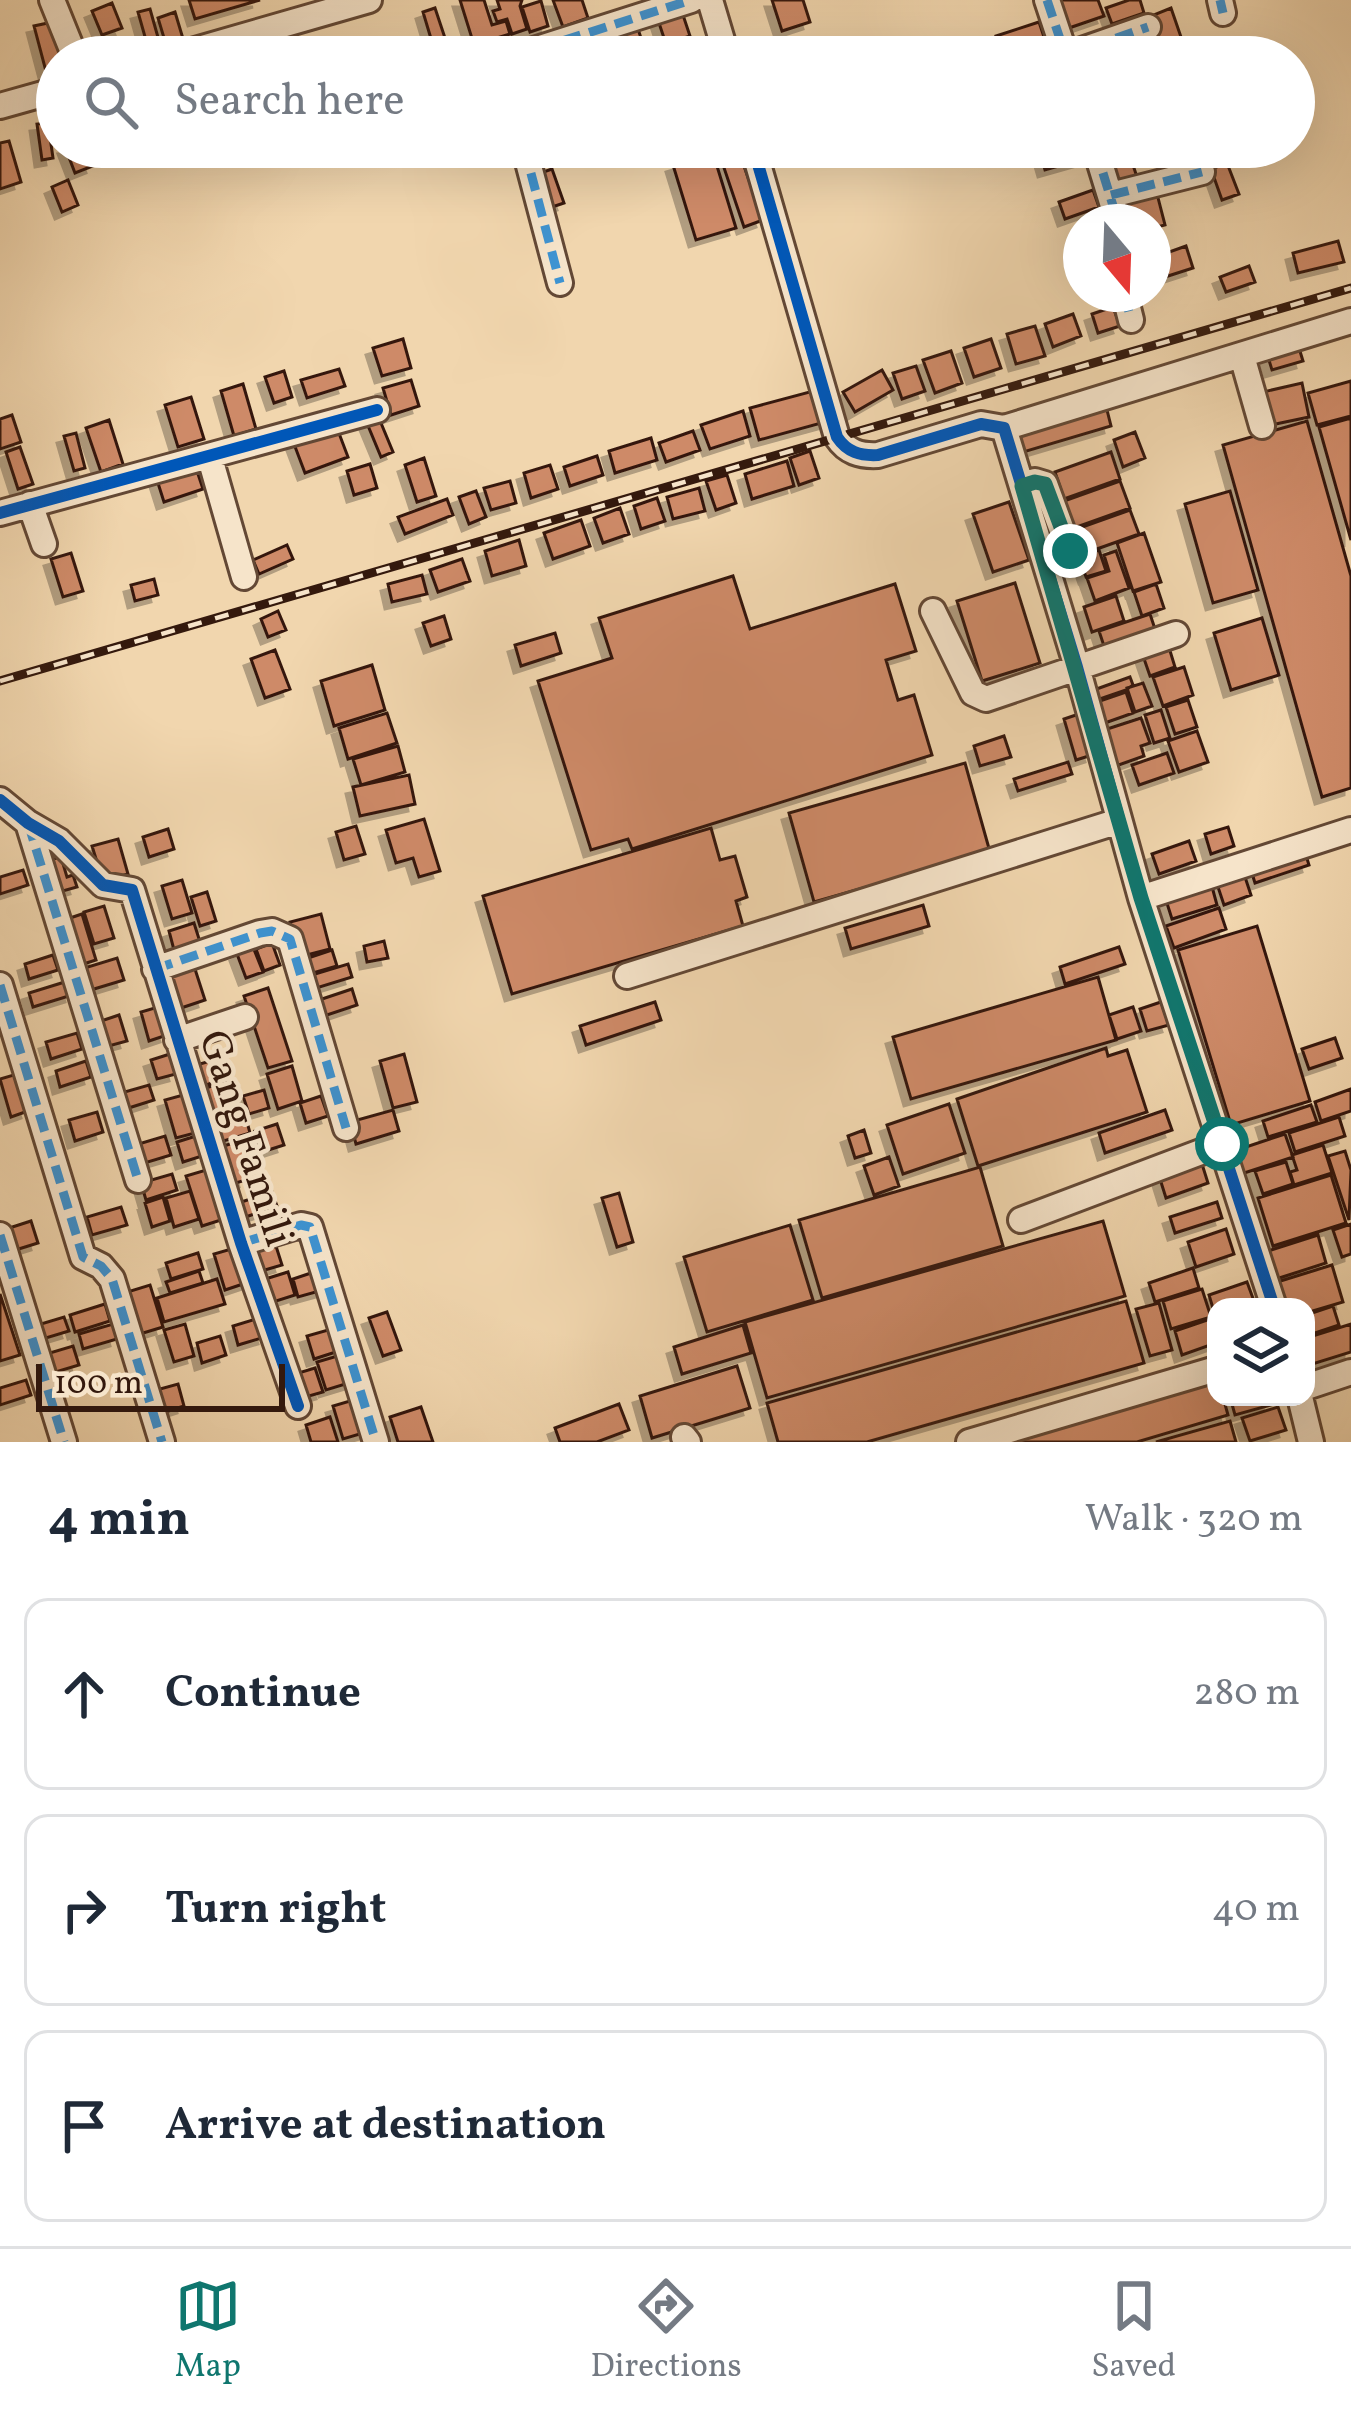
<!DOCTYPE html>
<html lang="en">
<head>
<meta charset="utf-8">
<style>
	body { margin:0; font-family:Vollkorn,serif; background:#f2f2f3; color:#1f2937 }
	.controls { position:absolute; right:36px; bottom:36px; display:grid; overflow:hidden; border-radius:24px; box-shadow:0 12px 48px #0002 }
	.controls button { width:108px; height:108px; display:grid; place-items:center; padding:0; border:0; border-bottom:3px solid #e0e1e3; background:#fff; color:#1f2937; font:60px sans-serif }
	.compass { position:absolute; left:1063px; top:204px; width:108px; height:108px; border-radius:50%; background:#fff; box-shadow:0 12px 48px #0002; rotate:161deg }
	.scale { position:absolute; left:36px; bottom:30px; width:249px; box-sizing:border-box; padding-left:12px; border:6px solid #34190d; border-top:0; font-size:33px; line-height:42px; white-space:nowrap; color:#34190d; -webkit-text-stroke:9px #f6e4ca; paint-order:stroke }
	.stop { position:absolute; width:36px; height:36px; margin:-27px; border:9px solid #0f766e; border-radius:50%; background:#fff }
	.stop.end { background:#0f766e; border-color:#fff; box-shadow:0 3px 12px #0008 }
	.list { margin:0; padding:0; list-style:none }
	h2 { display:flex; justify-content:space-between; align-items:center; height:156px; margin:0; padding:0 48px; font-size:51px }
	h2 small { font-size:39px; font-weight:400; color:#747a83 }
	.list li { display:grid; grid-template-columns:78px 1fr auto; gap:36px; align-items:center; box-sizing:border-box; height:192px; margin:0 24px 24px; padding:0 24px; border:3px solid #e0e1e3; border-radius:24px }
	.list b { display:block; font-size:45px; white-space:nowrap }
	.list em { font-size:39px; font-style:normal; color:#747a83 }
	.icon { flex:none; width:66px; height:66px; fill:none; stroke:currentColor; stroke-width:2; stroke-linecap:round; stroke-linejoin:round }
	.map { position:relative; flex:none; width:1351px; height:1442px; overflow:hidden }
	.search { position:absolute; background:#fff; box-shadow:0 12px 48px #0002; left:36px; right:36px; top:36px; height:132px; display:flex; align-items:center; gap:30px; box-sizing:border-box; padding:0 42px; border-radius:66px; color:#747a83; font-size:45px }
	.sheet { height:804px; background:#fff }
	nav { display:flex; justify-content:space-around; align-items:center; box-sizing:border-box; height:168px; border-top:3px solid #e0e1e3; background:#fff; font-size:33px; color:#747a83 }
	nav a { display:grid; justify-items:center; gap:6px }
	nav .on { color:#0f766e }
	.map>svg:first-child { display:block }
	.building { fill:#ce8a67; stroke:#34190d; stroke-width:3; filter:url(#shadow) }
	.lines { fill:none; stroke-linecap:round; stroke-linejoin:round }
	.minor-casing { stroke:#634835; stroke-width:30 }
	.minor { stroke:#f6e4ca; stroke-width:24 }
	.rail-casing { stroke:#34190d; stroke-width:9 }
	.rail { stroke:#f6e4ca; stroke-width:4.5; stroke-dasharray:14; stroke-linecap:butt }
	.quiet { stroke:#3d93d2; stroke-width:9; stroke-dasharray:18 9; stroke-linecap:butt }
	.cycleway-casing { stroke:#f6e4ca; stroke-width:20 }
	.cycleway { stroke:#0057b8; stroke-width:12 }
	.route { stroke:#0f766e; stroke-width:15 }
	.labels { text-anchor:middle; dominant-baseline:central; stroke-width:9; stroke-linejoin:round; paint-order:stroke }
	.street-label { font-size:42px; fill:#34190d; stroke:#f6e4ca }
</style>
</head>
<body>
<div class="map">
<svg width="1351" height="1442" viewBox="0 0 1351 1442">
	<defs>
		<filter id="shadow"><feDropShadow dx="-7" dy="7" stdDeviation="0" flood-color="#0004"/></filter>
	</defs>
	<rect width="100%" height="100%" fill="#f1d6ae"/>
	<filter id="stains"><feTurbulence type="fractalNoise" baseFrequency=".00167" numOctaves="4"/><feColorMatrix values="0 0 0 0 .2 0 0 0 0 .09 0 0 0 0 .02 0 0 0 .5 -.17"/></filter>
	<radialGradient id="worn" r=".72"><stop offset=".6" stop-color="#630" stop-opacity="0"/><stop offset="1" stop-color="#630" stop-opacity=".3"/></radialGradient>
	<!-- building -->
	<path class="building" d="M189,0H260L195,19Z
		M460,0H484L492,25L506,21L510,34L474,45Z
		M497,0H522L520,6L527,29L512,34L507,19L497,22L493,11L500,9Z
		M553,0H582L588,18L563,27Z
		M772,0H803L810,22L782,31Z
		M1060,0H1098L1104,16L1069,28Z
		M1129,0H1140L1144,13L1112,24L1106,8Z
		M541,1L548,26L530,32L522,7Z
		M112,3L122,28L102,35L92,11Z
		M680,6L690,36L666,44L656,14Z
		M435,8L445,38L432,42L423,12Z
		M1171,8L1181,37L1161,44L1151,16Z
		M150,9L161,48L149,51L138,12Z
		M175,12L184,42L167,48L158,18Z
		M57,21L66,57H57V77L48,79L34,26Z
		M1039,22L1045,40L1002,54L996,36Z
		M636,23L645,50L629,56L620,29Z
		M691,38L697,56L666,57L663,48Z
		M48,123L53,158L42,160L37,124Z
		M9,141L21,182L0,189V143Z
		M65,147H86L93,166L75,173Z
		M1076,147L1080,160L1045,170L1041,156Z
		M1163,147H1185L1191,166L1171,172Z
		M1189,147H1215L1218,161L1193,167Z
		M738,149L763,220L744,227L720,156Z
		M713,153L736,228L696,240L673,165Z
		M1129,153L1138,180L1118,187L1109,159Z
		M1227,163L1239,194L1222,200L1211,169Z
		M552,169L564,203L543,210L532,176Z
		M68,180L78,205L62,212L52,187Z
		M1093,190L1099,207L1065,219L1059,202Z
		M1156,190L1165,225L1153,228V222H1129L1123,198Z
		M1338,241L1344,262L1298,273L1293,253Z
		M1186,246L1193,268L1168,276L1161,255Z
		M1249,266L1255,282L1226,292L1220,277Z
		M1113,307L1120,326L1098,333L1092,314Z
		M1073,314L1081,336L1053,347L1045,324Z
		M1035,326L1045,356L1016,364L1007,334Z
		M403,339L411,368L382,376L373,348Z
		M991,339L1001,368L974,377L964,348Z
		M1299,348L1303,361L1272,370L1268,357Z
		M951,351L962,383L935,393L923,360Z
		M916,366L925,391L902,399L893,373Z
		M339,369L345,386L307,398L301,380Z
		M882,370L893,390L855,412L843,392Z
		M284,371L292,397L274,403L265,377Z
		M411,380L419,406L391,415L383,388Z
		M1351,381V416L1317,425L1308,393Z
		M1302,383L1309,417L1271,425L1263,392Z
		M243,384L256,429L234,436L221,391Z
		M817,390L825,422L759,440L750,408Z
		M191,397L204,439L178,447L165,405Z
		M1105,402L1111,426L1020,453L1013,429Z
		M376,411L393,452L381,457L364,416Z
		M743,411L750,436L710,449L701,425Z
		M12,415L21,442L0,449V419Z
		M1351,418V540L1319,427Z
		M109,420L123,464L101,472L86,428Z
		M1307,421L1351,576V788L1322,797L1223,445Z
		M337,428L348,457L305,473L294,444Z
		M693,431L700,450L666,462L659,443Z
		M1135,432L1145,458L1123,467L1114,440Z
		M76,433L85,468L74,471L64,436Z
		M651,438L657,460L615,473L609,451Z
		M20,447L33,484L18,489L6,452Z
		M810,451L819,478L799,485L790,458Z
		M1111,452L1120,479L1064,499L1055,472Z
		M597,456L603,475L570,486L564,467Z
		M424,458L436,496L417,502L405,465Z
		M787,461L794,486L752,499L745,474Z
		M370,464L377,488L354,495L347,471Z
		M550,465L558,489L531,498L524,473Z
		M196,468L203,489L164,502L157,480Z
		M727,475L736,503L716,510L706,481Z
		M510,481L516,503L491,510L484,488Z
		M1120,481L1130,508L1074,528L1064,501Z
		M699,488L705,511L673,519L667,497Z
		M476,491L486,517L469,524L459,497Z
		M1230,491L1258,590L1213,603L1185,504Z
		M657,498L665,521L641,529L634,506Z
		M447,499L453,515L405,534L398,517Z
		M1009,502L1029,560L993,572L973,514Z
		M620,508L629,534L603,543L594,518Z
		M1130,510L1139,534L1080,555L1071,531Z
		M581,520L590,546L553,559L544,533Z
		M1144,533L1161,582L1133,591L1117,543Z
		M519,540L526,566L492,576L485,551Z
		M287,545L293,559L259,574L253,560Z
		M1099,550L1106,571L1086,577L1079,557Z
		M1116,551L1129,588L1095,601L1087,578L1109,571L1104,555Z
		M71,553L83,591L63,597L51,559Z
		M462,559L470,581L438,592L430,570Z
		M422,575L427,594L392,602L388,584Z
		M733,576L750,629L895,584L916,651L886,660L898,700L914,695L932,755L632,849L628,839L591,850L538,681L612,658L599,618Z
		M154,579L158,595L135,601L131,585Z
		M1015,583L1040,663L982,681L957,601Z
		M1156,584L1164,608L1142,616L1134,592Z
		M1116,596L1124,621L1092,632L1084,607Z
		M278,611L286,630L268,637L261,619Z
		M1150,614L1158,638L1107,655L1099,631Z
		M444,616L451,639L431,646L423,623Z
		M1262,618L1279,675L1231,690L1214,633Z
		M555,633L561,653L521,666L515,645Z
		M1167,641L1175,667L1150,676L1141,650Z
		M275,650L290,689L265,698L251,659Z
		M372,665L385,710L334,726L321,681Z
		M1184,667L1193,695L1163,706L1153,677Z
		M1130,677L1133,685L1126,690L1094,701L1091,691Z
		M1143,683L1152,706L1135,712L1127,688Z
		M1126,692L1133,713L1102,724L1094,703Z
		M1188,700L1197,727L1175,734L1166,707Z
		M1161,710L1170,738L1154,743L1145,715Z
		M387,713L397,743L348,759L339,728Z
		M1079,714L1092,755L1076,760L1064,719Z
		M1141,718L1150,743L1141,746L1144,756L1110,768L1098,732Z
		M1197,731L1208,762L1179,772L1168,741Z
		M1004,736L1011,757L980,766L974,746Z
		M398,746L405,772L361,785L353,759Z
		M1167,753L1174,773L1139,785L1132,765Z
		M1068,762L1072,774L1018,791L1014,779Z
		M965,763L990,852L814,902L789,813Z
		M409,775L415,804L360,816L353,787Z
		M424,819L440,871L419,877L413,858L396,863L386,830Z
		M356,826L365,854L344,860L336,832Z
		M1228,827L1234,846L1211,854L1205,834Z
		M711,828L720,860L735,856L747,897L736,901L743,926L512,994L483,896Z
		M168,829L174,849L149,857L143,837Z
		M118,839L128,874L103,881L92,846Z
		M1189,841L1196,861L1159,874L1152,854Z
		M1304,849L1309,865L1255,883L1250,867Z
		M51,851L53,859L61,857L67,877L73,875L77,887L52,894L40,854Z
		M23,870L28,885L0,894V877Z
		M1243,871L1251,895L1224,905L1216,881Z
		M182,880L192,913L172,919L162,886Z
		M1211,883L1217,905L1172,919L1165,897Z
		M207,892L216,921L200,926L191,897Z
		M923,905L929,926L851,949L845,928Z
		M104,906L114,938L94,944L84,912Z
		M1219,908L1226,929L1174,948L1166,926Z
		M82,914L96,960L74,967L61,921Z
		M321,914L330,949L299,957L290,922Z
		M194,923L200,942L174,950L169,931Z
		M1257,926L1310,1101L1231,1125L1178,950Z
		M384,941L388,958L367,962L364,946Z
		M272,943L280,965L264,971L256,949Z
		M253,947L263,972L246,978L237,954Z
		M1119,947L1125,964L1065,984L1060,967Z
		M332,950L337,966L306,975L302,960Z
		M53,955L58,970L29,979L25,964Z
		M117,958L124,980L84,992L78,970Z
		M348,964L352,977L310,990L305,977Z
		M194,966L205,1000L181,1008L170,973Z
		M1098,977L1116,1040L911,1099L893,1037Z
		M68,981L72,995L33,1007L29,993Z
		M268,988L292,1061L268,1068L244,996Z
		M352,989L357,1005L318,1018L313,1002Z
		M655,1002L661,1020L586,1045L580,1026Z
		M1161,1002L1169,1025L1147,1031L1140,1009Z
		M158,1007L167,1035L149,1041L141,1012Z
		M1133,1007L1141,1031L1117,1039L1109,1015Z
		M119,1015L127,1041L105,1047L98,1022Z
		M77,1033L82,1049L51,1059L46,1042Z
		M1335,1038L1342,1058L1309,1069L1302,1049Z
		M1106,1048L1108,1056L1127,1050L1147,1112L978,1166L957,1099Z
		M170,1054L176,1074L157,1079L151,1060Z
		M404,1054L417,1102L393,1108L380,1061Z
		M217,1059L224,1079L200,1087L193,1066Z
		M86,1061L91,1077L60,1087L56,1071Z
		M292,1066L302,1101L278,1109L267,1074Z
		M17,1074L28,1111L11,1117L0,1079Z
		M226,1082L233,1105L209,1113L202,1089Z
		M149,1085L154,1100L119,1111L114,1095Z
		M1351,1089V1111L1321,1121L1315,1102Z
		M264,1090L269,1108L249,1114L243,1096Z
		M183,1095L195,1133L176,1138L165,1100Z
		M321,1096L328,1116L306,1123L300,1103Z
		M949,1104L965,1153L903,1174L887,1125Z
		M1311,1105L1317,1122L1268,1137L1263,1121Z
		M243,1107L250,1133L217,1143L209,1117Z
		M393,1110L399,1131L356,1144L350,1122Z
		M1165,1110L1172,1130L1105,1153L1099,1133Z
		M97,1112L103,1132L75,1141L69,1120Z
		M1339,1117L1345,1136L1295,1152L1289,1133Z
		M277,1124L284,1145L262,1152L255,1131Z
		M864,1130L871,1153L855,1158L848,1136Z
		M1285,1134L1293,1157L1238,1175L1231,1152Z
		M165,1136L171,1155L138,1165L132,1146Z
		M196,1136L202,1156L183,1162L177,1142Z
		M253,1137L260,1161L242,1166L246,1180L229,1185L217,1148Z
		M1323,1145L1332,1173L1294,1185L1290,1172L1297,1170L1292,1155Z
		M1345,1151L1351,1170L1349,1220L1328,1156Z
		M889,1157L899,1186L874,1195L864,1166Z
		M1286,1162L1293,1184L1263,1194L1255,1171Z
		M1202,1164L1208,1183L1166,1198L1160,1179Z
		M980,1167L1003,1246L822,1298L799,1220Z
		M206,1170L221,1220L202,1226L186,1176Z
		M172,1174L177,1190L146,1200L141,1183Z
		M1331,1175L1346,1223L1273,1246L1258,1198Z
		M190,1191L199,1219L174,1227L166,1198Z
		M272,1192L277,1206L237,1220L232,1205Z
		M619,1193L633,1242L617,1247L602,1198Z
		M163,1197L170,1221L152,1227L145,1203Z
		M1217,1202L1222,1218L1175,1233L1170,1217Z
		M121,1207L127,1225L92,1235L87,1217Z
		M31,1221L38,1243L9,1252L3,1230Z
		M1103,1221L1125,1296L767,1398L745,1322Z
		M1351,1224V1254L1342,1257L1333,1230Z
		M790,1225L813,1300L707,1332L684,1257Z
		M1226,1229L1234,1254L1196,1267L1188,1242Z
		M1318,1235L1326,1263L1273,1280L1265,1252Z
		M275,1243L282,1265L258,1272L252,1251Z
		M238,1247L249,1282L225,1290L214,1254Z
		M198,1253L203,1269L171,1279L166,1263Z
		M1332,1265L1343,1302L1306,1313V1307H1282L1274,1283Z
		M1193,1268L1199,1288L1155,1302L1149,1283Z
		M199,1271L203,1283L170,1293L166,1282Z
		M317,1271L323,1290L298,1297L293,1279Z
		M288,1272L295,1295L270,1303L262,1280Z
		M217,1279L225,1304L164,1322L157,1298Z
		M1247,1282L1254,1301L1238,1307H1216L1215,1315L1209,1295Z
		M150,1285L163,1327L130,1337L124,1293Z
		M1202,1289L1211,1317L1171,1329L1163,1301Z
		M0,1294L20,1355L0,1361Z
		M1126,1301L1144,1363L867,1442H778L767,1403Z
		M1159,1303L1172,1350L1150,1356L1136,1309Z
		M105,1304L110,1321L75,1332L70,1315Z
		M1333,1306L1339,1325L1306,1336V1315Z
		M387,1312L401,1350L383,1356L369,1318Z
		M64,1317L69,1331L36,1341L31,1327Z
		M1216,1317V1343L1182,1355L1175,1331Z
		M259,1318L265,1337L238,1345L233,1326Z
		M113,1324L117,1339L83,1349L79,1334Z
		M185,1324L194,1356L174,1362L164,1330Z
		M1351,1324V1352L1306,1366V1338Z
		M743,1325L751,1353L682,1374L674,1347Z
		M335,1328L342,1350L314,1359L307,1336Z
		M220,1336L226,1355L202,1363L197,1343Z
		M73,1346L79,1365L49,1374L43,1355Z
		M344,1354L352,1382L326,1390L317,1362Z
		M737,1366L750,1408L652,1438L640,1396Z
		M315,1368L323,1392L302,1398L295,1374Z
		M1216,1376V1397H1223L1228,1415L1137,1442H990Z
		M26,1380L31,1395L0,1405V1388Z
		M178,1384L184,1406L156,1415L149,1392Z
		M1230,1397H1269L1271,1405L1235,1415Z
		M360,1398L370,1431L343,1439L333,1406Z
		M619,1404L629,1430L597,1442H560L555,1428Z
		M421,1407L433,1442H398L390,1417Z
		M1278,1407L1286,1430L1250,1441L1242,1418Z
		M330,1417L338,1442H311L306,1425Z
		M1230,1421L1236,1442H1156Z"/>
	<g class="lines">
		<!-- minor casing -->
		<g class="minor-casing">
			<path id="minor" d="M52,0L75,57
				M710,0L727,57
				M1047,0L1066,57
				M1220,0L1223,13
				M1065,56L1148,27
				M171,57L369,0
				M512,57L691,0
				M0,106L57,90
				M524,147L560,283
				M753,147L837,437C847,452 860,456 878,455L981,424L1004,428L1077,667L1141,898L1274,1307
				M1095,147L1118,222
				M1111,195L1202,172
				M1130,294L1127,304L1131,320
				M1242,356L1262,426
				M1004,428L1351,321
				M210,458L244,577
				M1022,486L1035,481L1045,484L1070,552
				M30,504L44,544
				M0,513L377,410
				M933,611L973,693L986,699L1176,634
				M0,800L28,823L59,841L103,885L132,890L241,1243L298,1406
				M28,823L138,1180
				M1141,898L1351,830
				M155,969L260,933L272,931L290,939L346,1128
				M627,976L1119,821
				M0,985L83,1257L101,1266L112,1279L162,1442
				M177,1040L245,1017
				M1021,1220L1222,1144
				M0,1235L64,1442
				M241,1243L301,1225L310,1227L376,1442
				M1306,1387L1351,1372
				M1300,1397L1311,1442
				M684,1437L688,1442
				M969,1442L1216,1369"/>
		</g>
		<!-- minor -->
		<use href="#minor" class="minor"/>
		<!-- rail casing -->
		<g class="rail-casing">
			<path id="rail" d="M0,681L1351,288"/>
		</g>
		<!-- rail -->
		<use href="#rail" class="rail"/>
		<!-- quiet -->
		<path class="quiet" d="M1047,0L1066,57
			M1220,0L1223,13
			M1065,56L1148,27
			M512,57L691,0
			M524,147L560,283
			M1095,147L1118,222
			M1111,195L1202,172
			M1130,294L1127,304L1131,320
			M28,823L138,1180
			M155,969L260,933L272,931L290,939L346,1128
			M0,985L83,1257L101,1266L112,1279L162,1442
			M0,1235L64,1442
			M241,1243L301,1225L310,1227L376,1442"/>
		<!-- cycleway casing -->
		<g class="cycleway-casing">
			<path id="cycleway" d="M753,147L837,437C847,452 860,456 878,455L981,424L1004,428L1077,667L1141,898L1274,1307
				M0,513L377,410
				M0,800L28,823L59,841L103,885L132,890L241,1243L298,1406"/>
		</g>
		<!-- cycleway -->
		<use href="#cycleway" class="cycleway"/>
	</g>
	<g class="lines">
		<!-- route -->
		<path class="route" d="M1070,551L1045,484L1035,482L1022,486L1141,898L1222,1144"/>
	</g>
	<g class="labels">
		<!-- street labels -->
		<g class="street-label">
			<text transform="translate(244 1139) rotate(72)">Gang Famili</text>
		</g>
	</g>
	<rect width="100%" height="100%" filter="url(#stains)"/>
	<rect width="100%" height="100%" fill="url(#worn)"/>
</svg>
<div class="controls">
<button><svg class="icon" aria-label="layers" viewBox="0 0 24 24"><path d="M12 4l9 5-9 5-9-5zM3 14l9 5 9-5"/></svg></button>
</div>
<svg class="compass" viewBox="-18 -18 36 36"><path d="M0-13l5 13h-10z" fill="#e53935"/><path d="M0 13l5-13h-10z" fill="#747a83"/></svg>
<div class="scale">100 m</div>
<div class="stop" style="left:1222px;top:1144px"></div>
<div class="stop end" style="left:1070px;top:551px"></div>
<div class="search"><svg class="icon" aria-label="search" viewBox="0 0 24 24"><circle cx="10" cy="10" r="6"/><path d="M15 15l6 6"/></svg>Search here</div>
</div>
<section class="sheet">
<h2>4 min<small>Walk · 320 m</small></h2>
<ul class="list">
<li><svg class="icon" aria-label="ahead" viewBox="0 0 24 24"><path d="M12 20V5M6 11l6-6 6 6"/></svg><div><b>Continue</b></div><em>280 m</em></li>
<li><svg class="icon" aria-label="right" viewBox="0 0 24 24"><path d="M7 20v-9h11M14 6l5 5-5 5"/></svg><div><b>Turn right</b></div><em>40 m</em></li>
<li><svg class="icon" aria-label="arrive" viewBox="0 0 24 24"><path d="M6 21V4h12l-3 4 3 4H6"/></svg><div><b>Arrive at destination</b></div></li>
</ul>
</section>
<nav>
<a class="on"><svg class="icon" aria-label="map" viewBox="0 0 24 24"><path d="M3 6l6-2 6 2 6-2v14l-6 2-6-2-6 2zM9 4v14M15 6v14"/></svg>Map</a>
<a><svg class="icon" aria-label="directions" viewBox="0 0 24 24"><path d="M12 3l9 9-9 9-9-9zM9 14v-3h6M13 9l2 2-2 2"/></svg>Directions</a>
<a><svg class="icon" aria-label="saved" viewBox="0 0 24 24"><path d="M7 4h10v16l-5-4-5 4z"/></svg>Saved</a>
</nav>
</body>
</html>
